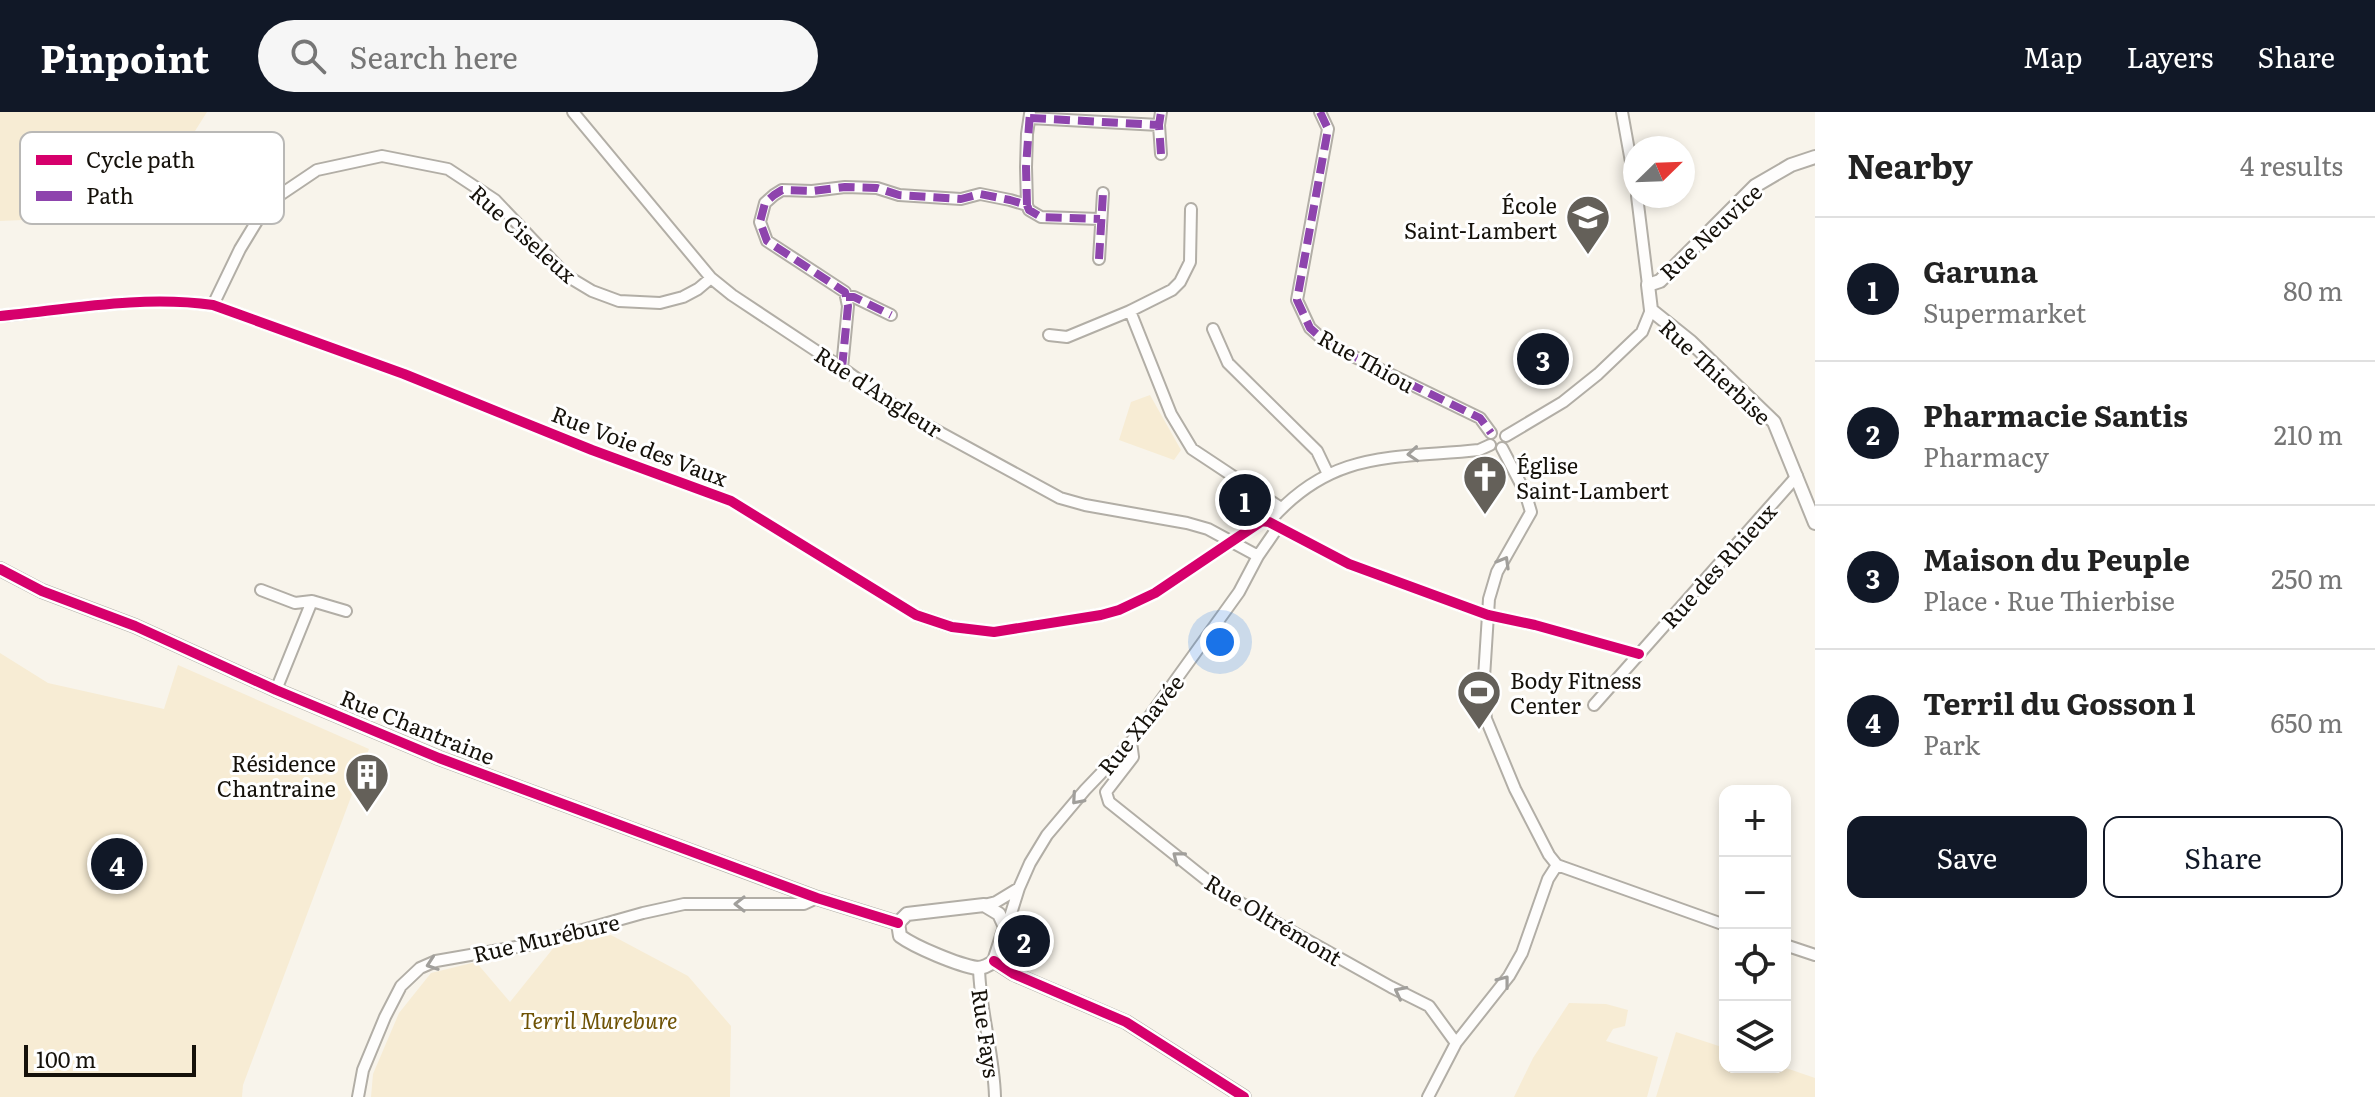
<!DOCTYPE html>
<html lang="en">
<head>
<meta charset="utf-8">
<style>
	body { margin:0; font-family:Literata,serif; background:#f6f6f6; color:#222 }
	.controls { position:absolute; right:24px; bottom:24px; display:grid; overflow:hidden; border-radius:16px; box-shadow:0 4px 12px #0003 }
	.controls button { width:72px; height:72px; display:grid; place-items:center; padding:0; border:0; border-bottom:2px solid #e0e0e0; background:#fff; color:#222; font:40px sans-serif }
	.compass { position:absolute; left:1623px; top:24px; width:72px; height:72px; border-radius:50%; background:#fff; box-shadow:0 4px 12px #0003; rotate:67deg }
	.scale { position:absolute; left:24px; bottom:20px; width:172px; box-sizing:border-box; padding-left:8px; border:4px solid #15110a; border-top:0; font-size:22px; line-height:28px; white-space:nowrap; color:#15110a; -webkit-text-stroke:6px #fff; paint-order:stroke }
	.you { position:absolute; left:1220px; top:530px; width:28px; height:28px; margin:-20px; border:6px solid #fff; border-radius:50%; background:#1a73e8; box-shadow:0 0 0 12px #1a73e833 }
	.badge { display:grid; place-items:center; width:52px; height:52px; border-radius:50%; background:#111827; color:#fff; font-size:26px; font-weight:700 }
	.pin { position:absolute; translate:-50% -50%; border:4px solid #fff; box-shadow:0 2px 8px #0006 }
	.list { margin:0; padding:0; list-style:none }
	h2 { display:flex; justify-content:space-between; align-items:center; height:104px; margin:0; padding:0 32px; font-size:34px }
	h2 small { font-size:26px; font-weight:400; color:#767676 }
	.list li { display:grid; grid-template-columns:52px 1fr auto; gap:24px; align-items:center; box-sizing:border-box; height:144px; padding:0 32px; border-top:2px solid #e0e0e0 }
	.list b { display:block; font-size:30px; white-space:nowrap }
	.list p { margin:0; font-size:26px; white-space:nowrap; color:#767676 }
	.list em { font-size:26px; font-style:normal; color:#767676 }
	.actions { display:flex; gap:16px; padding:24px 32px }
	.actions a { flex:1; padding:18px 0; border:2px solid #111827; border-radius:16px; text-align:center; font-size:28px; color:#111827 }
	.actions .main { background:#111827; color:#fff }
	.icon { flex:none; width:44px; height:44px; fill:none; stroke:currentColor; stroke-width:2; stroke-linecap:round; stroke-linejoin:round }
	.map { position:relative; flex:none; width:1815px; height:985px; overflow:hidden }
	header { display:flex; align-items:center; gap:48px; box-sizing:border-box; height:112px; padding:0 40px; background:#111827; color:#fff }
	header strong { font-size:38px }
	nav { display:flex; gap:44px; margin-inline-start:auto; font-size:28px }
	.search { width:560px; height:72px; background:#f6f6f6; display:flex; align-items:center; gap:20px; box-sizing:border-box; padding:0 28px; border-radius:44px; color:#767676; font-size:30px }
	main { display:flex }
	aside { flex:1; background:#fff }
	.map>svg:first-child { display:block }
	.green { fill:#f7ecd4 }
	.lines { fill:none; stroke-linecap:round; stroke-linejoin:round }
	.minor-casing { stroke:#b2aea6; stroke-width:14 }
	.tertiary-casing { stroke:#b2aea6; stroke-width:16 }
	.minor { stroke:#fefdfc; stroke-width:10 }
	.tertiary { stroke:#fefdfc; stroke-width:12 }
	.quiet { stroke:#8e44ad; stroke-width:8; stroke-dasharray:16 8; stroke-linecap:butt }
	.cycleway-casing { stroke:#fff; stroke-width:15 }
	.cycleway { stroke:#d6006c; stroke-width:10 }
	.oneway { stroke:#a19f9b }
	.labels { text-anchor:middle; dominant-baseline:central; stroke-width:6; stroke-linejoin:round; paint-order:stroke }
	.poi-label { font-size:22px; fill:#15110a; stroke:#fff; text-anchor:end }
	.street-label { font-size:22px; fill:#15110a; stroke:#fff }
	.park-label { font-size:22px; font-style:italic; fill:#6f5305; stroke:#fff }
	.key { fill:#fff; stroke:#b9b8b6; stroke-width:2 }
	.key-label { font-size:22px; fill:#15110a }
</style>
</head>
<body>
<header>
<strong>Pinpoint</strong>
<div class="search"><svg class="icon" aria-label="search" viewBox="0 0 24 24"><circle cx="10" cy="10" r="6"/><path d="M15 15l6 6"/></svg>Search here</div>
<nav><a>Map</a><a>Layers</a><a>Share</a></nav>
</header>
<main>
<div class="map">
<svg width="1815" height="985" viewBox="0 0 1815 985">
	<rect width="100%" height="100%" fill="#f8f4eb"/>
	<!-- green -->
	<path class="green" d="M0,0H207L142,103L0,109Z
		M1150,283L1181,338L1174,348L1119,328L1131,290Z
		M0,541L48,571L164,597L178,553L369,637L243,973L242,985H0Z
		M611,823L688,864L731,914L730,985H371L373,962L399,901L431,861L476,850L510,890L555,834Z
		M1569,891L1606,892L1628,898L1625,914L1613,917L1606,929L1658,945L1647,985H1514L1533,946Z
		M1676,920L1725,936V955H1783L1815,966V985H1656Z"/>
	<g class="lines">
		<!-- minor casing -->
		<g class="minor-casing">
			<path id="minor" d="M573,0L711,166L732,183L842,256L906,302L1060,386L1085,393L1187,411L1208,417L1258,444
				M1320,0L1328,17L1297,188L1310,216L1328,232L1480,306L1491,321
				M1622,0L1635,72
				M1030,6L1159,13
				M1161,42L1159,13L1161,0
				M1637,84L1648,173
				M1027,93L1026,55L1027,22L1030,2
				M1027,93L1029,98L1041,105L1100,107
				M1099,147L1103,81
				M846,185H854L891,203
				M213,193L240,137L268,91L317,58L382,44L448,57L495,88L567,164L592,179L619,189L660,191L683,185L698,177L711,166
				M1130,199L1171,302L1192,337L1281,396
				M0,204C70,197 142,183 213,193L404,262L592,338L731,389L916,503L952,515L994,520L1101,503L1119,498L1155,481L1262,409L1269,410L1349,452L1488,503L1535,513L1639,542
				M1213,217L1228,251L1317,339L1328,362
				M1049,223L1067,225L1130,199L1172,178L1180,170L1190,150L1191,97
				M842,256L848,194L845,180L767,129L760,110L765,91L774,83L782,78L812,79L845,75L877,76L899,83L961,87L980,82L1010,88L1027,93
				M1506,324L1563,290L1598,262L1642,220L1651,198
				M1502,336L1525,380L1531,400L1497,460L1489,487L1483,581L1486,607L1515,677L1549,743L1557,753
				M1269,410C1332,337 1393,347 1479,338L1490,333
				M261,478L295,491L312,489
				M276,578L312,489L346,499
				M1594,593L1797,364
				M1131,630L1133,645L1106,680L1109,690L1223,781L1391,875L1429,894L1456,931
				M1557,753L1725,813
				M984,793L996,790L1019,776
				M1005,815L1009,808L1019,776L1030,751L1047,723L1085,678L1131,630L1239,480L1258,444L1278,415
				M1785,833L1815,843
				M979,856C980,900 994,941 995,985
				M358,985L363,958L385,905L401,874L420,856L436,849L533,832L643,801L684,792H804L817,786
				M1428,985L1456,931L1509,864L1522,841L1548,767L1557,753"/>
		</g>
		<!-- tertiary casing -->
		<g class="tertiary-casing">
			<path id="tertiary" d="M1815,45L1791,53L1755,74L1660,169L1648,173L1651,198L1691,230L1774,310L1815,411
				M0,457L42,479L135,514L276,578L439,646L817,786L898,811
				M984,793L999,802L1005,815L994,849C989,853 983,856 977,856C958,853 915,835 900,824L898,811L907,802Z
				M994,849L1014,862L1126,910L1244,985"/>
		</g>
		<!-- minor -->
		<use href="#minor" class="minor"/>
		<!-- tertiary -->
		<use href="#tertiary" class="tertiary"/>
		<!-- quiet -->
		<path class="quiet" d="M1320,0L1328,17L1297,188L1310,216L1328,232L1480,306L1491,321
			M1030,6L1159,13
			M1161,42L1159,13L1161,0
			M1027,93L1026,55L1030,0
			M1027,93L1029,98L1041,105L1100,107
			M1099,147L1103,81
			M846,185H854L891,203
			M842,256L848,194L845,180L767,129L760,110L765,91L774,83L782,78L812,79L845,75L877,76L899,83L961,87L980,82L1010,88L1027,93"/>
		<!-- cycleway casing -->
		<g class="cycleway-casing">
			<path id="cycleway" d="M0,204C70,197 142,183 213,193L404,262L592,338L731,389L916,503L952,515L994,520L1101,503L1119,498L1155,481L1262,409L1269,410L1349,452L1488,503L1535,513L1639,542
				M0,457L42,479L135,514L276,578L439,646L817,786L898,811
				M994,849L1014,862L1126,910L1244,985"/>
		</g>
		<!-- cycleway -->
		<use href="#cycleway" class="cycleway"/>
	</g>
	<!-- one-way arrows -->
	<defs><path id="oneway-chevron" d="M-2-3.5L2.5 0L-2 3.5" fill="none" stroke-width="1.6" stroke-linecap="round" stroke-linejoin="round" transform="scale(2)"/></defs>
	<g class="oneway">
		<use href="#oneway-chevron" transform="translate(1413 342) rotate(176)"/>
		<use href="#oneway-chevron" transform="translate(1504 450) rotate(-60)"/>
		<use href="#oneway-chevron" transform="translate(1077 687) rotate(131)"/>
		<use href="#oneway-chevron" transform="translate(1178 745) rotate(-142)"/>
		<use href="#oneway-chevron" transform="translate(740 792) rotate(180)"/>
		<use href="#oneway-chevron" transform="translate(432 852) rotate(161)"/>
		<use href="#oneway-chevron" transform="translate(1504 869) rotate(-52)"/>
		<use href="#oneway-chevron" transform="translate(1400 880) rotate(-153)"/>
	</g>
	<!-- icons -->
	<defs>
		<g id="school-pin" transform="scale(2.3)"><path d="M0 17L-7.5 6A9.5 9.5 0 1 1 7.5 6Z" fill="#646059" stroke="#fff"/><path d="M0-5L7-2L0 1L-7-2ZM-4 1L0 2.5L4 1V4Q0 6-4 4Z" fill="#fff"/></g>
		<g id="church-pin" transform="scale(2.3)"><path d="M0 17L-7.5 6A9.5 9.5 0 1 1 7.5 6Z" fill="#646059" stroke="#fff"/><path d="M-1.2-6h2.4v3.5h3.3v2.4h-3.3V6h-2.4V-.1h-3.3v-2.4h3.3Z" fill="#fff"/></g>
		<g id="stadium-pin" transform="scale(2.3)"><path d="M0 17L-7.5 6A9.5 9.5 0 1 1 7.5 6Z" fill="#646059" stroke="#fff"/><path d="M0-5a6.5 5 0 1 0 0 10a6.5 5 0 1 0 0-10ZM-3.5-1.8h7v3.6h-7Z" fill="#fff"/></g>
		<g id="building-pin" transform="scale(2.3)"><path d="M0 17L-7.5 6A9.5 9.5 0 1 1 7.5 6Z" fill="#646059" stroke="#fff"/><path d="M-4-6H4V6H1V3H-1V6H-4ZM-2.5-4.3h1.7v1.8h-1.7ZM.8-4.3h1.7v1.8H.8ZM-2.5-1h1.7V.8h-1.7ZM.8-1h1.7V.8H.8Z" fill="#fff"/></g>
	</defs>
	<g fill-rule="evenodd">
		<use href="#school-pin" x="1588" y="105"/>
		<use href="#church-pin" x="1485" y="365"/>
		<use href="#stadium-pin" x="1479" y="580"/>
		<use href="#building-pin" x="367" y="663"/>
	</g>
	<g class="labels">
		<!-- poi labels -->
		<g class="poi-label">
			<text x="1557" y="92">École<tspan x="1557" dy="25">Saint-Lambert</tspan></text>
			<text x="1516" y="352" text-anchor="start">Église<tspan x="1516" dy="25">Saint-Lambert</tspan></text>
			<text x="1510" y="567" text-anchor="start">Body Fitness<tspan x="1510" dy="25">Center</tspan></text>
			<text x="336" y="650">Résidence<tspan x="336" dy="25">Chantraine</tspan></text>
		</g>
		<!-- street labels -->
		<g class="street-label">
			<text transform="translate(1710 119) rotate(-43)">Rue Neuvice</text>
			<text transform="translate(524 121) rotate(42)">Rue Ciseleux</text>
			<text transform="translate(1367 248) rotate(29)">Rue Thiou</text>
			<text transform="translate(1716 259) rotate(43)">Rue Thierbise</text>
			<text transform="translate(879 279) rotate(33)">Rue d'Angleur</text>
			<text transform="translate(640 333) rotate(21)">Rue Voie des Vaux</text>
			<text transform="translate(1718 453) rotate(-48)">Rue des Rhieux</text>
			<text transform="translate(1140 612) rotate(-51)">Rue Xhavée</text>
			<text transform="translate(418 614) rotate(22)">Rue Chantraine</text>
			<text transform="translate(1274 807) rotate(31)">Rue Oltrémont</text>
			<text transform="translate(546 825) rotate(-13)">Rue Murébure</text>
			<text transform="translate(987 921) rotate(82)">Rue Fays</text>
		</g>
		<!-- park labels -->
		<g class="park-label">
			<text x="599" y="907">Terril Murebure</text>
		</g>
	</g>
	<!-- legend -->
	<rect x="20" y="20" width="264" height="92" rx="12" class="key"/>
	<rect x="36" y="43" width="36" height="10" fill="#d6006c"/>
	<rect x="36" y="79" width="36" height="10" fill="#8e44ad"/>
	<g class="key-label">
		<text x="86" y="56">Cycle path</text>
		<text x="86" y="92">Path</text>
	</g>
</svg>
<div class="controls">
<button>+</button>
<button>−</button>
<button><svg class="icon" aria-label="locate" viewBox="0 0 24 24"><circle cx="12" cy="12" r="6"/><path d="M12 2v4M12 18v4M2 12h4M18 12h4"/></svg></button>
<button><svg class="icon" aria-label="layers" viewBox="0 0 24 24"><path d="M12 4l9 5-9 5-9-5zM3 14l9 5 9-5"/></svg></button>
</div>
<svg class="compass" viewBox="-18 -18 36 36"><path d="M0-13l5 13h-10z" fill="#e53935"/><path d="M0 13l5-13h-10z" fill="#767676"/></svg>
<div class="scale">100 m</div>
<div class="you"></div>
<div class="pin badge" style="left:1245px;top:388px">1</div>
<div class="pin badge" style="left:1024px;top:829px">2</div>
<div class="pin badge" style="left:1543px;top:247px">3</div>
<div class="pin badge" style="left:117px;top:752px">4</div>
</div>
<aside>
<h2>Nearby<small>4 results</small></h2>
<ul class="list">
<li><span class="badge">1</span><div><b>Garuna</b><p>Supermarket</p></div><em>80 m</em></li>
<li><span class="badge">2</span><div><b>Pharmacie Santis</b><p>Pharmacy</p></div><em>210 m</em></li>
<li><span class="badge">3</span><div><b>Maison du Peuple</b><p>Place · Rue Thierbise</p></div><em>250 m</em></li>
<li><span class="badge">4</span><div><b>Terril du Gosson 1</b><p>Park</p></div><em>650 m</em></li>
</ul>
<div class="actions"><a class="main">Save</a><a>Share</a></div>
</aside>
</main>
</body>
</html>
